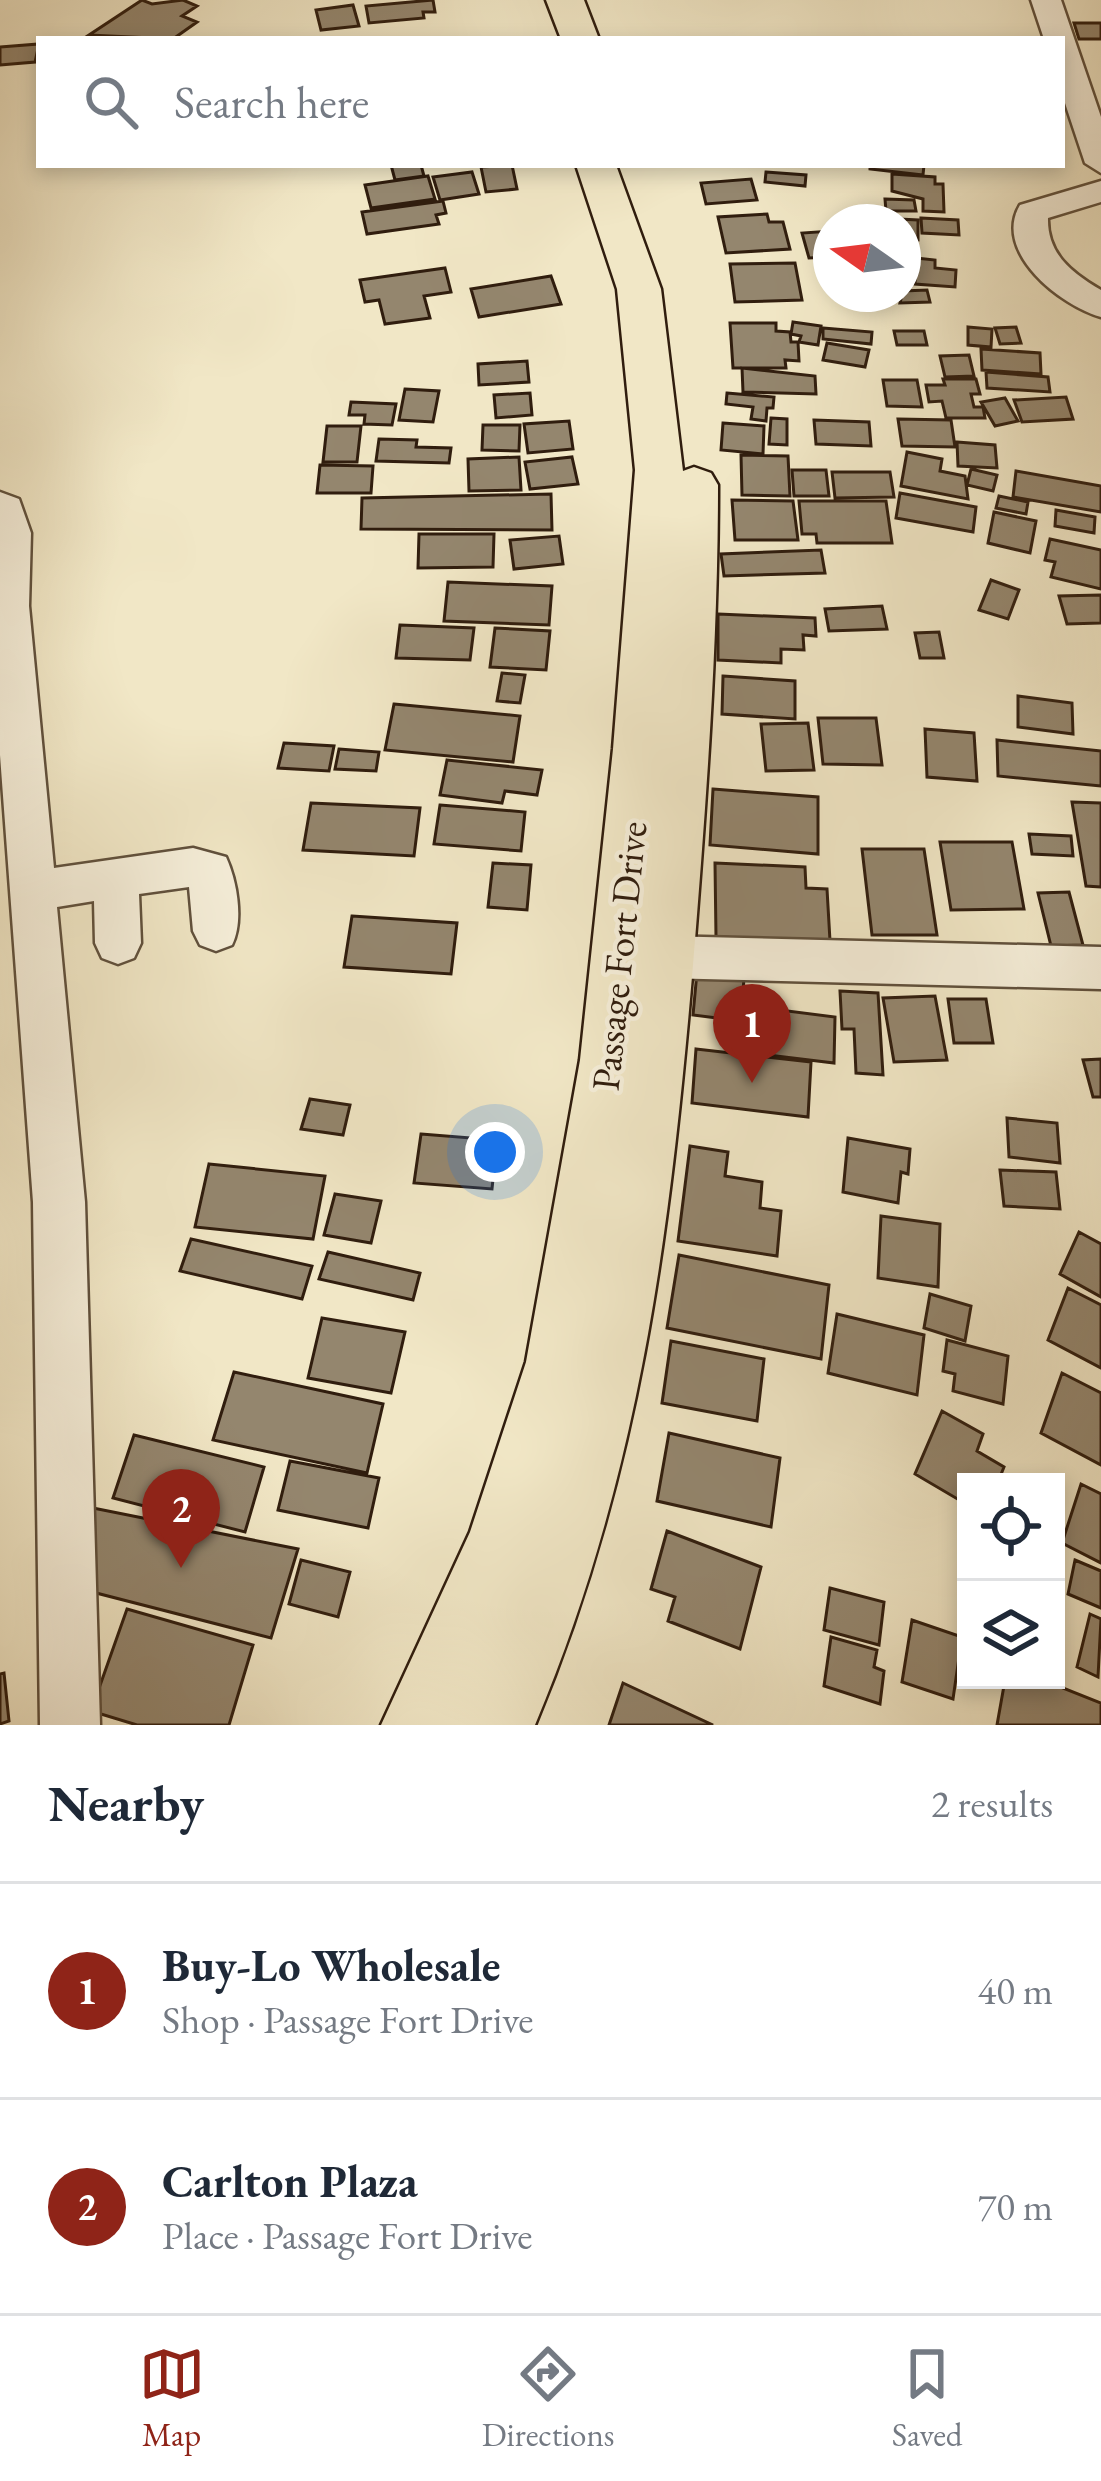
<!DOCTYPE html>
<html lang="en">
<head>
<meta charset="utf-8">
<style>
	body { margin:0; font-family:"EB Garamond",serif; background:#f6f6f7; color:#1f2937 }
	.controls { position:absolute; right:36px; bottom:36px; display:grid; overflow:hidden; border-radius:0px; box-shadow:0 6px 18px #0003 }
	.controls button { width:108px; height:108px; display:grid; place-items:center; padding:0; border:0; border-bottom:3px solid #e0e1e3; background:#fff; color:#1f2937; font:60px sans-serif }
	.compass { position:absolute; left:813px; top:204px; width:108px; height:108px; border-radius:50%; background:#fff; box-shadow:0 6px 18px #0003; rotate:284deg }
	.you { position:absolute; left:495px; top:1152px; width:42px; height:42px; margin:-30px; border:9px solid #fff; border-radius:50%; background:#1a73e8; box-shadow:0 0 0 18px #1a73e833 }
	.badge { display:grid; place-items:center; width:78px; height:78px; border-radius:50%; background:#8f2418; color:#fff; font-size:39px; font-weight:700 }
	.pin { position:absolute; translate:-50% -99px; filter:drop-shadow(0 3px 6px #0008) }
	.pin::after { content:''; position:absolute; top:63px; width:42px; height:36px; background:inherit; clip-path:polygon(0 0,100% 0,50% 100%) }
	.list { margin:0; padding:0; list-style:none }
	h2 { display:flex; justify-content:space-between; align-items:center; height:156px; margin:0; padding:0 48px; font-size:51px }
	h2 small { font-size:39px; font-weight:400; color:#747a83 }
	.list li { display:grid; grid-template-columns:78px 1fr auto; gap:36px; align-items:center; box-sizing:border-box; height:216px; padding:0 48px; border-top:3px solid #e0e1e3 }
	.list b { display:block; font-size:45px; white-space:nowrap }
	.list p { margin:0; font-size:39px; white-space:nowrap; color:#747a83 }
	.list em { font-size:39px; font-style:normal; color:#747a83 }
	.icon { flex:none; width:66px; height:66px; fill:none; stroke:currentColor; stroke-width:2; stroke-linecap:round; stroke-linejoin:round }
	.map { position:relative; flex:none; width:1101px; height:1725px; overflow:hidden }
	.search { position:absolute; background:#fff; box-shadow:0 6px 18px #0003; left:36px; right:36px; top:36px; height:132px; display:flex; align-items:center; gap:30px; box-sizing:border-box; padding:0 42px; border-radius:0px; color:#747a83; font-size:45px }
	.sheet { height:588px; background:#fff }
	nav { display:flex; justify-content:space-around; align-items:center; box-sizing:border-box; height:168px; border-top:3px solid #e0e1e3; background:#fff; font-size:33px; color:#747a83 }
	nav a { display:grid; justify-items:center; gap:6px }
	nav .on { color:#8f2418 }
	.map>svg:first-child { display:block }
	.building { fill:#94866e; stroke:#301d0e; stroke-width:3 }
	.lines { fill:none; stroke-linecap:round; stroke-linejoin:round }
	.minor-casing { stroke:#60503c; stroke-width:5 }
	.major-casing { stroke:#301d0e; stroke-width:5 }
	.minor { fill:#f6efda; fill-rule:evenodd }
	.major { fill:#f1e7c6; fill-rule:evenodd }
	.labels { text-anchor:middle; dominant-baseline:central; stroke-width:9; stroke-linejoin:round; paint-order:stroke }
	.street-label { font-size:39px; fill:#301d0e; stroke:#f6efda }
</style>
</head>
<body>
<div class="map">
<svg width="1101" height="1725" viewBox="0 0 1101 1725">
	<rect width="100%" height="100%" fill="#f1e7c6"/>
	<filter id="stains"><feTurbulence type="fractalNoise" baseFrequency=".00167" numOctaves="4"/><feColorMatrix values="0 0 0 0 .2 0 0 0 0 .09 0 0 0 0 .02 0 0 0 .5 -.17"/></filter>
	<radialGradient id="worn" r=".72"><stop offset=".6" stop-color="#630" stop-opacity="0"/><stop offset="1" stop-color="#630" stop-opacity=".3"/></radialGradient>
	<!-- building -->
	<path class="building" d="M142,0L152,4L183,0L197,6L182,16L197,22L173,39L89,35Z
		M433,0L435,12H423L424,18L369,23L366,6Z
		M353,5L359,26L321,30L316,10Z
		M1074,23H1101V39H1079Z
		M39,44L35,62L0,65V47Z
		M391,165H421L424,176L395,180Z
		M512,165L517,189L486,192L481,167Z
		M870,165H924L923,175L870,169Z
		M472,172L479,194L440,200L433,177Z
		M766,172L806,175L805,186L765,182Z
		M892,174L935,177V184H943L944,212L923,211V199L892,191Z
		M428,176L435,199L371,208L365,185Z
		M751,179L757,200L706,204L701,183Z
		M885,199L914,200L916,211H886Z
		M443,201L446,213L436,215L439,224L367,234L362,212Z
		M767,214L769,222H783L790,249L726,253L718,217Z
		M921,218L958,220L959,235L922,233Z
		M898,219L918,220V240L903,239V222Z
		M831,231V257L809,258L802,233Z
		M916,258L935,260V268L956,270L955,287L915,284Z
		M795,263L802,300L735,302L730,264Z
		M445,268L451,292L424,296L430,318L385,324L379,300L365,302L360,280Z
		M551,276L561,304L479,317L471,289Z
		M927,290L930,302L900,303L903,291Z
		M793,322L821,326L818,345L799,342L801,336L791,334Z
		M730,323H776V331L790,332L791,342H798L799,361L785,360L786,368H733Z
		M968,327L992,329L991,347L968,345Z
		M1016,327L1021,343L1000,344L995,328Z
		M823,328L872,332L871,344L823,339Z
		M894,331H924L927,345H897Z
		M827,343L869,350L865,367L823,360Z
		M981,349L1040,353L1041,374L982,370Z
		M969,355L974,376L945,377L940,356Z
		M527,361L529,382L479,385L478,364Z
		M742,368L815,376L816,394L743,392Z
		M986,372L1048,377L1050,392L987,388Z
		M943,379H976L980,394H971L974,407H983L985,418H946L942,401L929,402L926,385H945Z
		M883,380H917L922,407L887,406Z
		M405,389L439,391L433,422L399,420Z
		M530,393L532,415L496,418L494,395Z
		M727,393L774,397L773,408H767L766,421L751,419L753,407L726,404Z
		M1066,397L1073,419L1022,422L1014,400Z
		M1005,398L1018,421L995,426L981,402Z
		M351,402L396,404L392,425L364,424L365,415H349Z
		M771,418L787,419V445L769,444Z
		M898,419L951,420L955,447L902,446Z
		M814,420L869,422L871,446L816,444Z
		M569,421L573,449L528,453L524,424Z
		M723,423L764,426L763,454L721,450Z
		M483,425H520L519,451L482,450Z
		M327,426H361L357,462H323Z
		M379,439L417,440L416,447L451,448L449,463L376,461Z
		M957,442L995,445L997,468L958,466Z
		M907,452L942,459L940,471L965,476L968,499L901,486Z
		M741,455L788,456L790,496L742,495Z
		M519,457L521,490L469,491L468,459Z
		M572,457L578,484L530,489L525,462Z
		M320,465L373,466L371,493H317Z
		M971,469L997,475L993,491L967,485Z
		M792,470H826L829,496H794Z
		M1016,471L1101,486V512L1013,497Z
		M832,472H890L894,497L835,498Z
		M900,493L976,507L973,532L896,518Z
		M551,494L552,530L361,529L362,498Z
		M999,496L1028,502L1026,514L996,508Z
		M732,500L793,501L798,540H735Z
		M799,501H886L892,543H817L816,534H802Z
		M1056,510L1095,517L1094,533L1055,526Z
		M994,512L1036,521L1030,553L988,543Z
		M419,534H494L493,567L418,568Z
		M559,536L563,564L514,569L510,540Z
		M1050,539L1101,550V589L1051,577L1055,562L1045,560Z
		M821,550L825,573L724,576L721,554Z
		M991,580L1019,590L1008,619L979,610Z
		M448,582L552,586L549,625L444,621Z
		M1101,595V623L1067,624L1059,596Z
		M882,606L887,629L829,631L825,609Z
		M718,614L815,618L816,636L803,635L804,650L781,649V663L718,660Z
		M400,625L474,628L470,660L396,658Z
		M495,628L550,631L546,670L490,667Z
		M939,632L944,658H920L915,633Z
		M502,673L525,675L520,703L497,701Z
		M723,676L795,681V719L722,714Z
		M1018,696L1072,703L1073,734L1018,727Z
		M394,704L520,716L513,762L385,750Z
		M818,718H876L882,765L823,764Z
		M808,723L814,770L766,771L761,724Z
		M925,729L974,733L977,781L927,777Z
		M997,740L1101,751V786L998,776Z
		M284,743L334,746L329,771L278,768Z
		M339,749L379,752L376,771L335,769Z
		M447,760L542,770L537,795L505,791L502,803L440,795Z
		M713,789L818,797V854L710,845Z
		M1072,802L1101,803V887L1086,886Z
		M311,803L420,808L414,856L303,850Z
		M440,805L525,812L521,851L434,844Z
		M1029,834L1071,836L1073,856L1032,854Z
		M940,842H1012L1024,909L951,910Z
		M862,849H924L937,935H872Z
		M493,863L531,865L527,910L488,907Z
		M715,863L805,867L806,888L827,889L830,941L716,937Z
		M1069,892L1083,945L1051,946L1038,893Z
		M352,916L457,923L451,974L344,967Z
		M697,972L744,978L741,1021L693,1015Z
		M840,991L878,993L883,1075L856,1073L854,1029H842Z
		M935,996L947,1060L894,1062L883,998Z
		M948,999H986L993,1043H954Z
		M748,1006L835,1017L834,1063L744,1052Z
		M696,1049L811,1062L808,1117L692,1103Z
		M1101,1059V1097H1093L1083,1060Z
		M310,1099L350,1105L343,1135L301,1129Z
		M1007,1118L1057,1123L1060,1163L1009,1157Z
		M421,1134L497,1140L492,1189L414,1183Z
		M848,1138L910,1149L908,1174L901,1172L898,1203L843,1192Z
		M690,1146L728,1152L725,1176L762,1182L760,1208L781,1211L777,1256L678,1241Z
		M209,1164L325,1176L313,1239L195,1227Z
		M1000,1170L1056,1172L1060,1209L1004,1206Z
		M335,1194L381,1201L371,1243L324,1235Z
		M881,1216L940,1224L938,1287L878,1278Z
		M1079,1232L1101,1244V1297L1060,1274Z
		M191,1239L312,1266L302,1299L180,1271Z
		M328,1252L420,1273L413,1300L319,1279Z
		M679,1255L829,1285L821,1359L667,1328Z
		M1068,1288L1101,1305V1368L1048,1340Z
		M930,1294L971,1306L965,1341L924,1328Z
		M837,1314L924,1335L917,1395L828,1373Z
		M322,1318L405,1332L391,1393L308,1378Z
		M947,1340L1008,1356L1003,1404L953,1391L955,1374L943,1371Z
		M671,1341L764,1359L757,1421L662,1403Z
		M234,1372L383,1404L367,1473L213,1440Z
		M1062,1373L1101,1393V1465L1041,1433Z
		M942,1411L983,1434L977,1451L1004,1467L998,1482H966V1504L915,1474Z
		M669,1433L780,1458L771,1527L657,1501Z
		M134,1435L264,1467L245,1532L113,1498Z
		M290,1461L379,1478L368,1528L278,1510Z
		M1081,1484L1101,1494V1563L1062,1543Z
		M68,1503L298,1549L271,1638L69,1586Z
		M667,1531L761,1567L740,1649L668,1621L675,1597L651,1589Z
		M301,1560L350,1572L338,1617L289,1604Z
		M1075,1560L1101,1571V1608L1068,1594Z
		M830,1588L884,1602L879,1645L824,1630Z
		M127,1609L253,1645L229,1725H137L91,1711Z
		M1090,1614L1101,1619L1098,1677L1077,1667Z
		M912,1620L962,1637L953,1699L902,1682Z
		M831,1637L877,1650L874,1667L884,1671L880,1704L824,1686Z
		M4,1673L9,1721L0,1724V1674Z
		M1005,1680H1043L1101,1703V1725H997Z
		M623,1683L713,1725H609Z"/>
	<g class="lines">
		<!-- minor casing -->
		<g class="minor-casing">
			<path id="minor" d="M1031,0H1061L1101,117V173L1085,163L1062,94V39H1044Z
				M1101,181V202L1048,218C1047,254 1072,273 1101,290V317C1061,306 992,252 1020,205Z
				M0,492L19,499L31,533L29,606L54,868L193,848L226,857C237,881 244,921 232,945L216,951L200,945L193,931L189,887L139,894L141,943L134,958L118,964L102,958L95,943L94,901L57,907L85,1202L100,1725H40L33,1202L0,755Z
				M663,936L1101,947V989L663,978L646,972L640,957L646,942Z"/>
		</g>
		<!-- major casing -->
		<g class="major-casing">
			<path id="major" d="M546,0H584L599,39H561Z
				M576,165H616L661,289L683,471L694,467L711,473L718,485C718,646 706,804 693,965C670,1233 640,1475 535,1725H381L470,1532L526,1362L580,1060L613,749L635,470L617,289Z"/>
		</g>
		<!-- minor -->
		<use href="#minor" class="minor"/>
		<!-- major -->
		<use href="#major" class="major"/>
	</g>
	<g class="labels">
		<!-- street labels -->
		<g class="street-label">
			<text transform="translate(619 956) rotate(-84)">Passage Fort Drive</text>
		</g>
	</g>
	<rect width="100%" height="100%" filter="url(#stains)"/>
	<rect width="100%" height="100%" fill="url(#worn)"/>
</svg>
<div class="controls">
<button><svg class="icon" aria-label="locate" viewBox="0 0 24 24"><circle cx="12" cy="12" r="6"/><path d="M12 2v4M12 18v4M2 12h4M18 12h4"/></svg></button>
<button><svg class="icon" aria-label="layers" viewBox="0 0 24 24"><path d="M12 4l9 5-9 5-9-5zM3 14l9 5 9-5"/></svg></button>
</div>
<svg class="compass" viewBox="-18 -18 36 36"><path d="M0-13l5 13h-10z" fill="#e53935"/><path d="M0 13l5-13h-10z" fill="#747a83"/></svg>
<div class="you"></div>
<div class="pin badge" style="left:752px;top:1083px">1</div>
<div class="pin badge" style="left:181px;top:1568px">2</div>
<div class="search"><svg class="icon" aria-label="search" viewBox="0 0 24 24"><circle cx="10" cy="10" r="6"/><path d="M15 15l6 6"/></svg>Search here</div>
</div>
<section class="sheet">
<h2>Nearby<small>2 results</small></h2>
<ul class="list">
<li><span class="badge">1</span><div><b>Buy-Lo Wholesale</b><p>Shop · Passage Fort Drive</p></div><em>40 m</em></li>
<li><span class="badge">2</span><div><b>Carlton Plaza</b><p>Place · Passage Fort Drive</p></div><em>70 m</em></li>
</ul>
</section>
<nav>
<a class="on"><svg class="icon" aria-label="map" viewBox="0 0 24 24"><path d="M3 6l6-2 6 2 6-2v14l-6 2-6-2-6 2zM9 4v14M15 6v14"/></svg>Map</a>
<a><svg class="icon" aria-label="directions" viewBox="0 0 24 24"><path d="M12 3l9 9-9 9-9-9zM9 14v-3h6M13 9l2 2-2 2"/></svg>Directions</a>
<a><svg class="icon" aria-label="saved" viewBox="0 0 24 24"><path d="M7 4h10v16l-5-4-5 4z"/></svg>Saved</a>
</nav>
</body>
</html>
